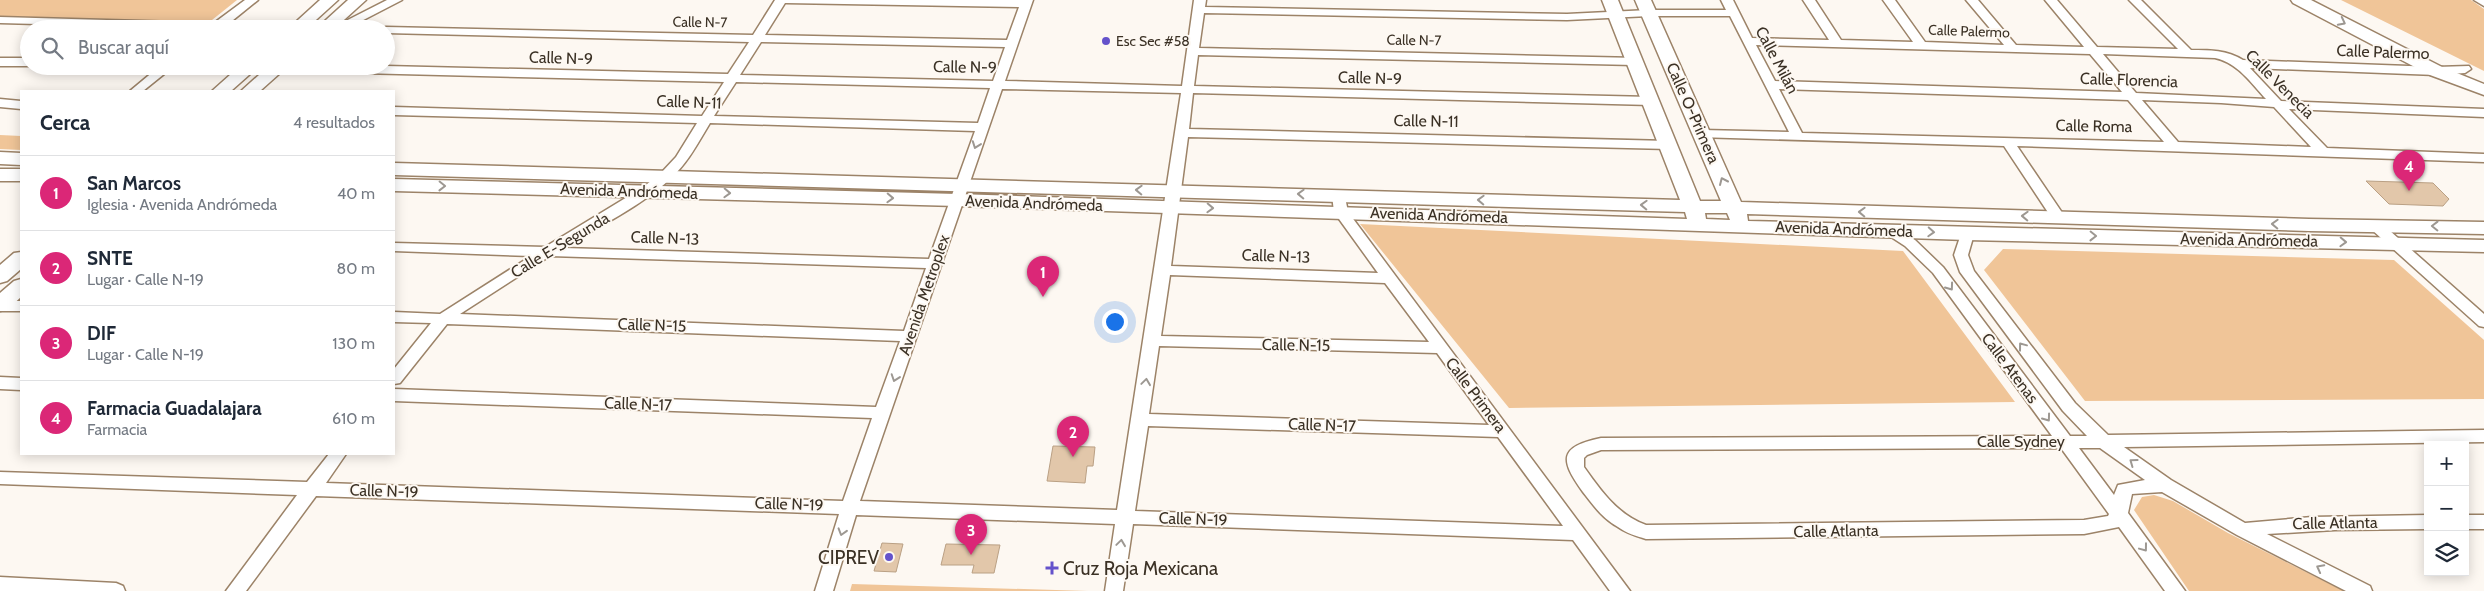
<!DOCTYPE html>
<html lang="es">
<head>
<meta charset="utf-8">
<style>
	body { margin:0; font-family:Cabin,sans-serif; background:#f6f6f7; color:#1f2937 }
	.controls { position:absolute; right:15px; bottom:15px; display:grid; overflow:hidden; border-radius:0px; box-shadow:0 2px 12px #0003 }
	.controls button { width:45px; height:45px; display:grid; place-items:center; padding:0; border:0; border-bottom:1px solid #e0e1e3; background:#fff; color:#1f2937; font:25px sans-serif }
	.you { position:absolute; left:1114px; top:321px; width:18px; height:18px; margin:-12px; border:4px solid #fff; border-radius:50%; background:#1a73e8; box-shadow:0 0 0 8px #1a73e833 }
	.badge { display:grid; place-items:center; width:32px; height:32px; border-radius:50%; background:#db2777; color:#fff; font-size:16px; font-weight:700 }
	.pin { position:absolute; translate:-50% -41px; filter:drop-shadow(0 1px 2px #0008) }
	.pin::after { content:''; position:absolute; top:26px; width:18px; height:15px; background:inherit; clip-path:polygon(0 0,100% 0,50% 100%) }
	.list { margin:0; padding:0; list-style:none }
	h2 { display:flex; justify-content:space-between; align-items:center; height:65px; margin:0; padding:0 20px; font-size:21px }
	h2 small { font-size:16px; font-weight:400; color:#747a83 }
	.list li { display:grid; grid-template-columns:32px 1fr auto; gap:15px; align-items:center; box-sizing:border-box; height:75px; padding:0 20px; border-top:1px solid #e0e1e3 }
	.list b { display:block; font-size:19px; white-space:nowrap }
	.list p { margin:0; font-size:16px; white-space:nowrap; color:#747a83 }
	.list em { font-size:16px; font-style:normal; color:#747a83 }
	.icon { flex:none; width:28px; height:28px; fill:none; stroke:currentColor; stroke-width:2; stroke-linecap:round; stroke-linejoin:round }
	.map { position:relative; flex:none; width:2484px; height:591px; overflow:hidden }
	.search { position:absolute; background:#fff; box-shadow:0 2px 12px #0003; left:20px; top:20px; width:375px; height:55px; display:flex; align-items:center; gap:12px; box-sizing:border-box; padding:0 18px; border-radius:28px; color:#747a83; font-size:19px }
	.panel { position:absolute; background:#fff; box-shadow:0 2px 12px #0003; left:20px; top:90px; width:375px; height:365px; border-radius:0px }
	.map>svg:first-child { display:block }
	.green { fill:#f0c598 }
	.building { fill:#e2c7aa; stroke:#baa084 }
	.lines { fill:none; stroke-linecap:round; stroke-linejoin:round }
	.street-casing { stroke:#9c8368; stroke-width:3 }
	.secondary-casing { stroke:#9c8368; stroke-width:3 }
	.street { fill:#fff; fill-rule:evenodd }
	.secondary { fill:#fff; fill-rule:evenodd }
	.oneway { stroke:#9d9892 }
	.poi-dot { fill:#6452cb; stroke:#fdf8f2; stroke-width:2 }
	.labels { text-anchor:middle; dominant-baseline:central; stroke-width:4; stroke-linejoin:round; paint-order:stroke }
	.far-street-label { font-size:14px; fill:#3b3125; stroke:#fdf8f2 }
	.far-poi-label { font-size:14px; fill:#3b3125; stroke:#fdf8f2; text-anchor:start }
	.street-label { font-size:16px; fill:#3b3125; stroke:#fdf8f2 }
	.near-poi-label { font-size:19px; fill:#3b3125; stroke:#fdf8f2; text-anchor:end }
</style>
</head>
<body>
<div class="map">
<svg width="2484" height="591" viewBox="0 0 2484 591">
	<rect width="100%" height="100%" fill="#fdf8f2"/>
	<!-- green -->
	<path class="green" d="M0,0H237L207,24L0,18Z
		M2341,0H2471L2484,9V71Z
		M0,135L21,136V150L0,149Z
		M1360,224L1903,251L2015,402L1509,408Z
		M2003,249L2394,260L2484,340V399L2085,401L1984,270Z
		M2154,495L2173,501L2228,533L2344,591H2189L2134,510L2142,497Z
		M852,584L1088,591H1103H850Z"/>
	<!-- building -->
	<path class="building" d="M2366,181L2433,183L2449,199L2443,206L2389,204Z
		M1053,446L1095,447L1093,466H1087L1085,483L1047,481Z
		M882,543L903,544L896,572L874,571Z
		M946,544L1000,545L994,573H972L974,565H941Z"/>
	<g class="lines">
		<!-- street casing -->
		<g class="street-casing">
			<path id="street" d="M245,0H258L222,29L0,23V17L214,23Z
				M387,0H402L346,29L332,28Z
				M775,0H1033L1005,81L1182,86L1194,0H1206L1205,7L1567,14L1649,10H1726L1721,0H1733L1752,38L1829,40L1803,0H1815L1841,40L1913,42L1883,0H1895L1925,42L2004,45L1966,0H1978L2016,45L2084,47L2045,0H2057L2097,47L2178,49L2129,0H2141L2191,50C2210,50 2227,50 2243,60L2436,67L2469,66L2471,69L2465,73L2436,75L2250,68L2281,101L2484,109V117L2289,109L2327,148L2484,154V162L2017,146L2065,217L2058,221L2053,220L2004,146L1697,137L1696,134L1697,131L1702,130L1789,132L1730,16H1649L1567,20L1204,13L1199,48L1638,58L1640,61L1634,65L1198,55L1194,86L1651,97L1657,101L1651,105L1193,93L1189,129L1669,141L1676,145L1669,149L1188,137L1171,266L1378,273L1334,212L1332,195L1334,192H1344L1348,212L1630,591H1610L1573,540L1133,524L1123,591H1105L1115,524L856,515L833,591H815L839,514L316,496L246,591H226L297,495L0,484V472L307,482L329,454H346L326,483L843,501L872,418L394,401V389L876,407L900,341L447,324L400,383L394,384V369L431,323L394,322V312L440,314L531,256L394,251V243L545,247L642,188L661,173L676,157L697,123L394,115V107L702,116L724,82L279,71L273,67L386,66L728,74L749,42L386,33V29H381L386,27L753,35ZM785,3H786L1019,7L1007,40L765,35ZM761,42L1005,47L993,81L740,75ZM1756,45L2090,54L2122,92L1775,81ZM2103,54L2215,58C2238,63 2251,83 2266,99L2136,93ZM736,82L990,88L978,123L714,116ZM1002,89L1181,93L1117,510L860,501ZM1779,89L2128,100L2164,142L1802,133ZM2142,100L2221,103L2274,107L2311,147L2178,142ZM710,123L975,131L929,259L564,248C599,226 640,207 670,179C687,164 698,143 710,123ZM550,256L926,268L904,331L460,314ZM1170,275L1385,283L1429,342L1161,336ZM1159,346L1437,353L1489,425L1149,414ZM1148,426L1498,437L1563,526L1135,511Z
				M2474,0H2484V6Z
				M0,58H29V66H0Z
				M160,66H174L143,91H130Z
				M0,99L21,101V109L0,107Z
				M2376,222L2381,223L2484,314V327L2479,326L2371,229L2369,226L2371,223Z
				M1890,226L1915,240L1943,267L2070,436H2087L2063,411L1960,272L1954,255L1962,231H1972L1974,234L1968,255L1974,271L2075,403L2108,435L2484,430V442L2124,447L2171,480L2245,523L2312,517L2428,515V529L2335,530L2267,534L2370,586L2372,591H2346L2237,535L2162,492L2132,494L2128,513L2185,591H2165L2119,527L2084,534L1646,539C1636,536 1626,533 1618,527C1603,519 1593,505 1583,492C1560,460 1558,447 1601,438L2052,436L1933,273L1905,246L1885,233L1883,230ZM2061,448L2109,514L2108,516L2084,520L1646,525C1618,515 1601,491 1584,467V458L1587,455L1601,450ZM2079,448H2100L2145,480L2118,485L2114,495Z
				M0,301H21V311H0Z
				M0,377L21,378V390L0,389Z
				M2465,515H2484V529H2465Z
				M0,577L116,583L123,586L125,591H0Z"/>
		</g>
		<!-- secondary casing -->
		<g class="secondary-casing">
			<path id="secondary" d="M320,0H338L306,29H288Z
				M348,0H366L334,29H316Z
				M1602,0H1618L1700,201H1721L1635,0H1651L1741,202L2309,219L2484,222V234L2309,231L1747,214L1748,221L2484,240V252L1967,240L957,206L394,191V179L957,194L1687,219L1685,212L394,175V163L1680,200ZM1705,213H1727L1730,220L1706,219Z
				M2291,0H2311L2442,67L2484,84V95L2430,75L2293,3Z
				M240,66H259L231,91H212Z
				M269,66H288L260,91H241Z
				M0,152L21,153V165L0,164Z
				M0,169H21V181H0Z
				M21,252V269L7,281L0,283V265L14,253Z
				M21,279V297L8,309L0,311V293L14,281Z"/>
		</g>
		<!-- street -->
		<use href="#street" class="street"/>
		<!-- secondary -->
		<use href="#secondary" class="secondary"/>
	</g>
	<!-- one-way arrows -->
	<defs><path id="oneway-chevron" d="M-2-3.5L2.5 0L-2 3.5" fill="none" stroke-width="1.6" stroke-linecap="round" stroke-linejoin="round" transform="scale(1.25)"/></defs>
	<g class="oneway">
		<use href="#oneway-chevron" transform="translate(2342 22) rotate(27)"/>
		<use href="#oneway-chevron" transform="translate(976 145) rotate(110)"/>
		<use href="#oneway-chevron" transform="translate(1723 181) rotate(-114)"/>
		<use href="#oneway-chevron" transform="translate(442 186) rotate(1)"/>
		<use href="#oneway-chevron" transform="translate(1139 190) rotate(-178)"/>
		<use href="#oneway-chevron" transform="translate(727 193) rotate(2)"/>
		<use href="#oneway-chevron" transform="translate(1301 194) rotate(-178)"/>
		<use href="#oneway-chevron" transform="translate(890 198) rotate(2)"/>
		<use href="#oneway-chevron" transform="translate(1481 200) rotate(-178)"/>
		<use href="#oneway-chevron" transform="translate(1644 205) rotate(-178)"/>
		<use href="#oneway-chevron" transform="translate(1210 208) rotate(2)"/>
		<use href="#oneway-chevron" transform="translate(1862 212) rotate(-178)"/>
		<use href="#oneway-chevron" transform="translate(2025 216) rotate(-178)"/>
		<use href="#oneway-chevron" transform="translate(2275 224) rotate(-178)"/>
		<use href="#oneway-chevron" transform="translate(2435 226) rotate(-179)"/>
		<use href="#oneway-chevron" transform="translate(1931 232) rotate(3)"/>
		<use href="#oneway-chevron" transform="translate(2093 236) rotate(1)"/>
		<use href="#oneway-chevron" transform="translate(2343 242) rotate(2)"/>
		<use href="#oneway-chevron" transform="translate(1950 287) rotate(54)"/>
		<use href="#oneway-chevron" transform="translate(2022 346) rotate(-127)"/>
		<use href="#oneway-chevron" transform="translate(895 378) rotate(109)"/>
		<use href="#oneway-chevron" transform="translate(1146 382) rotate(-82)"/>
		<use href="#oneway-chevron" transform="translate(2047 418) rotate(54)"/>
		<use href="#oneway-chevron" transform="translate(2133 462) rotate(-144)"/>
		<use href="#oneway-chevron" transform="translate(842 532) rotate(107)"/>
		<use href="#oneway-chevron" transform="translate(1121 543) rotate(-82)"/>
		<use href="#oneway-chevron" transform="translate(2144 548) rotate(53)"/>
		<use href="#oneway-chevron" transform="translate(2320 568) rotate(-152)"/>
	</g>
	<!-- markers -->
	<g class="poi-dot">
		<circle cx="1106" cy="41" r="5"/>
		<circle cx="889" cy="557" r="5"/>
		<path d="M1049.5 560.5h5v5h5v5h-5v5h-5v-5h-5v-5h5z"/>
	</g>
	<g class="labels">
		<!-- far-street labels -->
		<g class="far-street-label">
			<text transform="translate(700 22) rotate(1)">Calle N-7</text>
			<text transform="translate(1969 31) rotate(2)">Calle Palermo</text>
			<text transform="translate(1414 40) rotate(1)">Calle N-7</text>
		</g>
		<!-- far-poi labels -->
		<g class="far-poi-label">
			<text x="1116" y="41">Esc Sec #58</text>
		</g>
		<!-- street labels -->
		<g class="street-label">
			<text transform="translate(2383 52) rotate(2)">Calle Palermo</text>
			<text transform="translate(561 58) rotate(2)">Calle N-9</text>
			<text transform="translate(1777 60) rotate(62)">Calle Milán</text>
			<text transform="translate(965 67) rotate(1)">Calle N-9</text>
			<text transform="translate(1370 78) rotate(2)">Calle N-9</text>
			<text transform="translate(2129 80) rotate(2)">Calle Florencia</text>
			<text transform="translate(2280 84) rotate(45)">Calle Venecia</text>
			<text transform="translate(689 102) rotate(2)">Calle N-11</text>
			<text transform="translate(1693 113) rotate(66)">Calle O-Primera</text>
			<text transform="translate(1426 121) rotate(1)">Calle N-11</text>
			<text transform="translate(2094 126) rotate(1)">Calle Roma</text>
			<text transform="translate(629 191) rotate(2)">Avenida Andrómeda</text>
			<text transform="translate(1034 203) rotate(2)">Avenida Andrómeda</text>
			<text transform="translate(1439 215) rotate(2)">Avenida Andrómeda</text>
			<text transform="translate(1844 229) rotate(2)">Avenida Andrómeda</text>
			<text transform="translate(665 238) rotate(2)">Calle N-13</text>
			<text transform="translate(2249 240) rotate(1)">Avenida Andrómeda</text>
			<text transform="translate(560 245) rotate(-31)">Calle E-Segunda</text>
			<text transform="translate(1276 256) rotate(2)">Calle N-13</text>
			<text transform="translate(924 295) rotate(-71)">Avenida Metroplex</text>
			<text transform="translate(652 325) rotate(2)">Calle N-15</text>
			<text transform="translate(1296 345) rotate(1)">Calle N-15</text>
			<text transform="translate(2010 368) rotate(53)">Calle Atenas</text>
			<text transform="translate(1476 395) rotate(53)">Calle Primera</text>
			<text transform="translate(638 404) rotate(2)">Calle N-17</text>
			<text transform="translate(1322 425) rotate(2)">Calle N-17</text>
			<text x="2021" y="441">Calle Sydney</text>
			<text transform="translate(384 491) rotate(2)">Calle N-19</text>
			<text transform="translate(789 504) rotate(2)">Calle N-19</text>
			<text transform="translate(1193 519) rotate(2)">Calle N-19</text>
			<text transform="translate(2335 523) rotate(-1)">Calle Atlanta</text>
			<text transform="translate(1836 531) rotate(-1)">Calle Atlanta</text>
		</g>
		<!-- near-poi labels -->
		<g class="near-poi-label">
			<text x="879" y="557">CIPREV</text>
			<text x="1063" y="568" text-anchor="start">Cruz Roja Mexicana</text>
		</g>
	</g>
</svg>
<div class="controls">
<button>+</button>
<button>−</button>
<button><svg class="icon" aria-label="layers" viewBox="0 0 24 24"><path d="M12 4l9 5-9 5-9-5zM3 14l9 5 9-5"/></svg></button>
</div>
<div class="you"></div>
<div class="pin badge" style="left:1043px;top:297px">1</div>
<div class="pin badge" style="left:1073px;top:457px">2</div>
<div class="pin badge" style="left:971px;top:555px">3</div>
<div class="pin badge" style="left:2409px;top:191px">4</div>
<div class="search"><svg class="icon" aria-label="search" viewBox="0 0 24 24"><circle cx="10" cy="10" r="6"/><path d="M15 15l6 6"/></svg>Buscar aquí</div>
<section class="panel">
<h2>Cerca<small>4 resultados</small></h2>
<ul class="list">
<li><span class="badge">1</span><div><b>San Marcos</b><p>Iglesia · Avenida Andrómeda</p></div><em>40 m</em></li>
<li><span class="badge">2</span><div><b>SNTE</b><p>Lugar · Calle N-19</p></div><em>80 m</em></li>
<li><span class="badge">3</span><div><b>DIF</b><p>Lugar · Calle N-19</p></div><em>130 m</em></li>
<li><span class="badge">4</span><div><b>Farmacia Guadalajara</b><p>Farmacia</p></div><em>610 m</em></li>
</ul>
</section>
</div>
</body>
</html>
